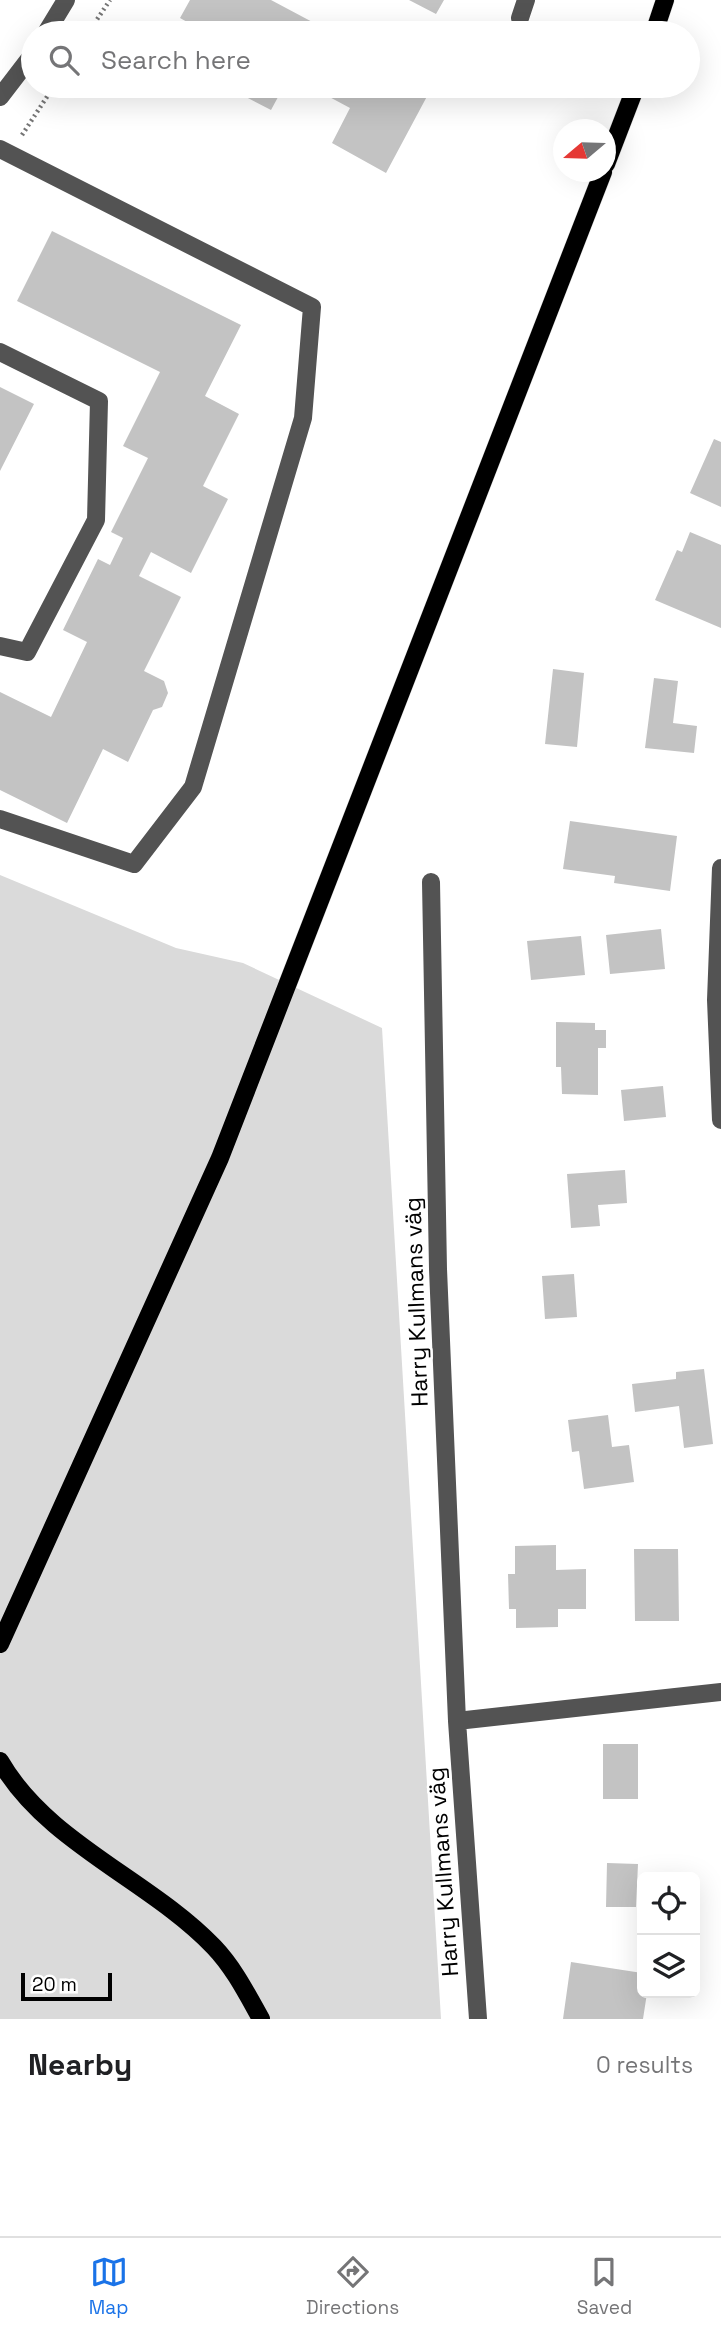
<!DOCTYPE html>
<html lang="en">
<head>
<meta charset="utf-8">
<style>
	body { margin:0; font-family:"Space Grotesk",sans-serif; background:#f2f2f2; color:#202124 }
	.controls { position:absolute; right:21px; bottom:21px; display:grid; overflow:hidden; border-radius:10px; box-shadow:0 7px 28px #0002 }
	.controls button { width:63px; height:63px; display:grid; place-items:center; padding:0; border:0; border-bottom:2px solid #e0e0e0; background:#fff; color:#202124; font:35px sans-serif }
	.compass { position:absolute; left:553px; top:119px; width:63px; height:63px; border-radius:50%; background:#fff; box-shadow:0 7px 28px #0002; rotate:251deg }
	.scale { position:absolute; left:21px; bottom:18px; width:91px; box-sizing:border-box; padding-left:7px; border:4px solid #000; border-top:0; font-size:19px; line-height:24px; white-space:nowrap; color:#000; -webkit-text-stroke:5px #fff; paint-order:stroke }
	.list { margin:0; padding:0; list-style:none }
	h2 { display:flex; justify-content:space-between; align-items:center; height:91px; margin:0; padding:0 28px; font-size:30px }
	h2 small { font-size:23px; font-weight:400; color:#757577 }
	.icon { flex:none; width:38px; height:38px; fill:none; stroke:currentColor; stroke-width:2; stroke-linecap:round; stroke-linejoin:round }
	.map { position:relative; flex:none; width:721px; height:2019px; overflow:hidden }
	.search { position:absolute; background:#fff; box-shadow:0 7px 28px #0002; left:21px; right:21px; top:21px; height:77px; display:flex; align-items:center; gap:18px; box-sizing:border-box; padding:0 24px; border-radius:38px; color:#757577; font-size:26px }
	.sheet { height:217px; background:#fff }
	nav { display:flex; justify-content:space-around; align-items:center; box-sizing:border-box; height:98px; border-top:2px solid #e0e0e0; background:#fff; font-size:19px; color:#757577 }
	nav a { display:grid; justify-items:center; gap:4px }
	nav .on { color:#1a73e8 }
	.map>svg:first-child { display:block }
	.green { fill:#dadada }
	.building { fill:#c3c3c3 }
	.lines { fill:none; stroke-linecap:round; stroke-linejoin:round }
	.major-casing { stroke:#dbdbdb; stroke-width:19 }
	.path { stroke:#757575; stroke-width:4.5; stroke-dasharray:2 3.5; stroke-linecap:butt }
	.minor { stroke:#535353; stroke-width:18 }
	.major { stroke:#000; stroke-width:18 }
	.labels { text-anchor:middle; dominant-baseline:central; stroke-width:5; stroke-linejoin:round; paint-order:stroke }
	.street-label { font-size:23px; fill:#000; stroke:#fff }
</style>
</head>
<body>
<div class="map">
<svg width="721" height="2019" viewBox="0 0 721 2019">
	<rect width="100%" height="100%" fill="#fff"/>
	<!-- green -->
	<path class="green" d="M0,875L176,948L243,963L382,1028L441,2019H0Z"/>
	<!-- building -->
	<path class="building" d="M190,0H271L333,33H207L180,18Z
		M409,0H444L436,14Z
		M225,86H284L271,110Z
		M309,86H429L432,87L386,173L332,143L350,108Z
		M52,231L241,325L205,396L239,414L203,486L228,499L191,573L151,552L139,576L181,597L144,671L164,681L168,693L162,707L153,710L128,762L103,749L67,823L0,790V692L51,717L87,642L63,630L98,559L110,565L123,538L111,532L148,458L123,446L160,372L17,301Z
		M0,387L34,404L0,471Z
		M714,439L721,442V507L690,493Z
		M690,532L721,545V628L655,600L677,550L682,552Z
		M553,669L584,673L577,747L545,744Z
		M654,678L678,681L673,723L697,726L694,753L645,748Z
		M570,821L677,836L670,891L614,883L615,876L563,869Z
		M661,929L665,969L610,974L606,935Z
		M581,936L585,975L531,980L527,941Z
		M556,1022L595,1023V1030H606V1048H598V1095L562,1094L561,1067H556Z
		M663,1086L666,1117L624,1121L621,1090Z
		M625,1170L627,1203L598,1205L600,1226L571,1228L567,1174Z
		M574,1274L577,1317L545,1319L542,1276Z
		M704,1369L713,1444L684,1448L679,1406L635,1412L632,1384L676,1379V1372Z
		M608,1415L612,1447L629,1445L634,1482L584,1489L579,1451L572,1452L568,1420Z
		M556,1545V1570L586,1569V1609H558V1627L516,1628V1609H509L508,1574H515V1546Z
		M634,1549H678L679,1621H635Z
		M603,1744H638V1799H603Z
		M607,1863L638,1864L636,1907H606Z
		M571,1962L642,1973V1993H647L643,2019H563Z"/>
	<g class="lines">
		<!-- major casing -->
		<g class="major-casing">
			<path id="major" d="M654,33L665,0
				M606,164L636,86
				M0,1644L220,1158L603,172
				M0,1761C47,1843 150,1880 214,1947C234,1968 247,1994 261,2019"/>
		</g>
		<!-- path -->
		<path class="path" d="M88,33L110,0
			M22,135L54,86"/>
		<!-- minor -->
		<path class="minor" d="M520,18L526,0
			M46,33L66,0
			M0,97L33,54
			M0,149L312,307L303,418L193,787L134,864L0,819
			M0,352L99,401L96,520L27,652L0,646
			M721,868L716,1000L721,1120
			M431,882L438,1269L457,1721L478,2019
			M457,1721L721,1692"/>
		<!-- major -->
		<use href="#major" class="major"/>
	</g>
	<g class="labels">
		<!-- street labels -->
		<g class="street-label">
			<text transform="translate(416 1302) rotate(-92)">Harry Kullmans väg</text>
			<text transform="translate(443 1872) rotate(-94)">Harry Kullmans väg</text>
		</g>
	</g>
</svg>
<div class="controls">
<button><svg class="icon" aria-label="locate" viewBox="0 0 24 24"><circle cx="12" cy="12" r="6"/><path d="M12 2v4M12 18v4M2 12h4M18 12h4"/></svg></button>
<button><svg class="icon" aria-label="layers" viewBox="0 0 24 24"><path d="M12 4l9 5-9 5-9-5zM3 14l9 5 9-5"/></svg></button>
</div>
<svg class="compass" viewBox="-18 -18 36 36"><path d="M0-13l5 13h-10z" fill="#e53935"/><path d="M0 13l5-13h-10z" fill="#757577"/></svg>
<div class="scale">20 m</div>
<div class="search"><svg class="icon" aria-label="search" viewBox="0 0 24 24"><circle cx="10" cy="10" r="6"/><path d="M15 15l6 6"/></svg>Search here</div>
</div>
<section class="sheet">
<h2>Nearby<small>0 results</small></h2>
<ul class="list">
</ul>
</section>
<nav>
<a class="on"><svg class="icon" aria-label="map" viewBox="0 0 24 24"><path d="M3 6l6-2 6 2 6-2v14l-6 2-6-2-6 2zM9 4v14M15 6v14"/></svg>Map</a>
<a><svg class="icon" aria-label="directions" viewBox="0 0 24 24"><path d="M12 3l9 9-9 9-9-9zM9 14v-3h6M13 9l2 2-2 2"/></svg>Directions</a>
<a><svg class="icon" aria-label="saved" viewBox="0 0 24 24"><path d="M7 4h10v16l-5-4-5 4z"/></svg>Saved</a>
</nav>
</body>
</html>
